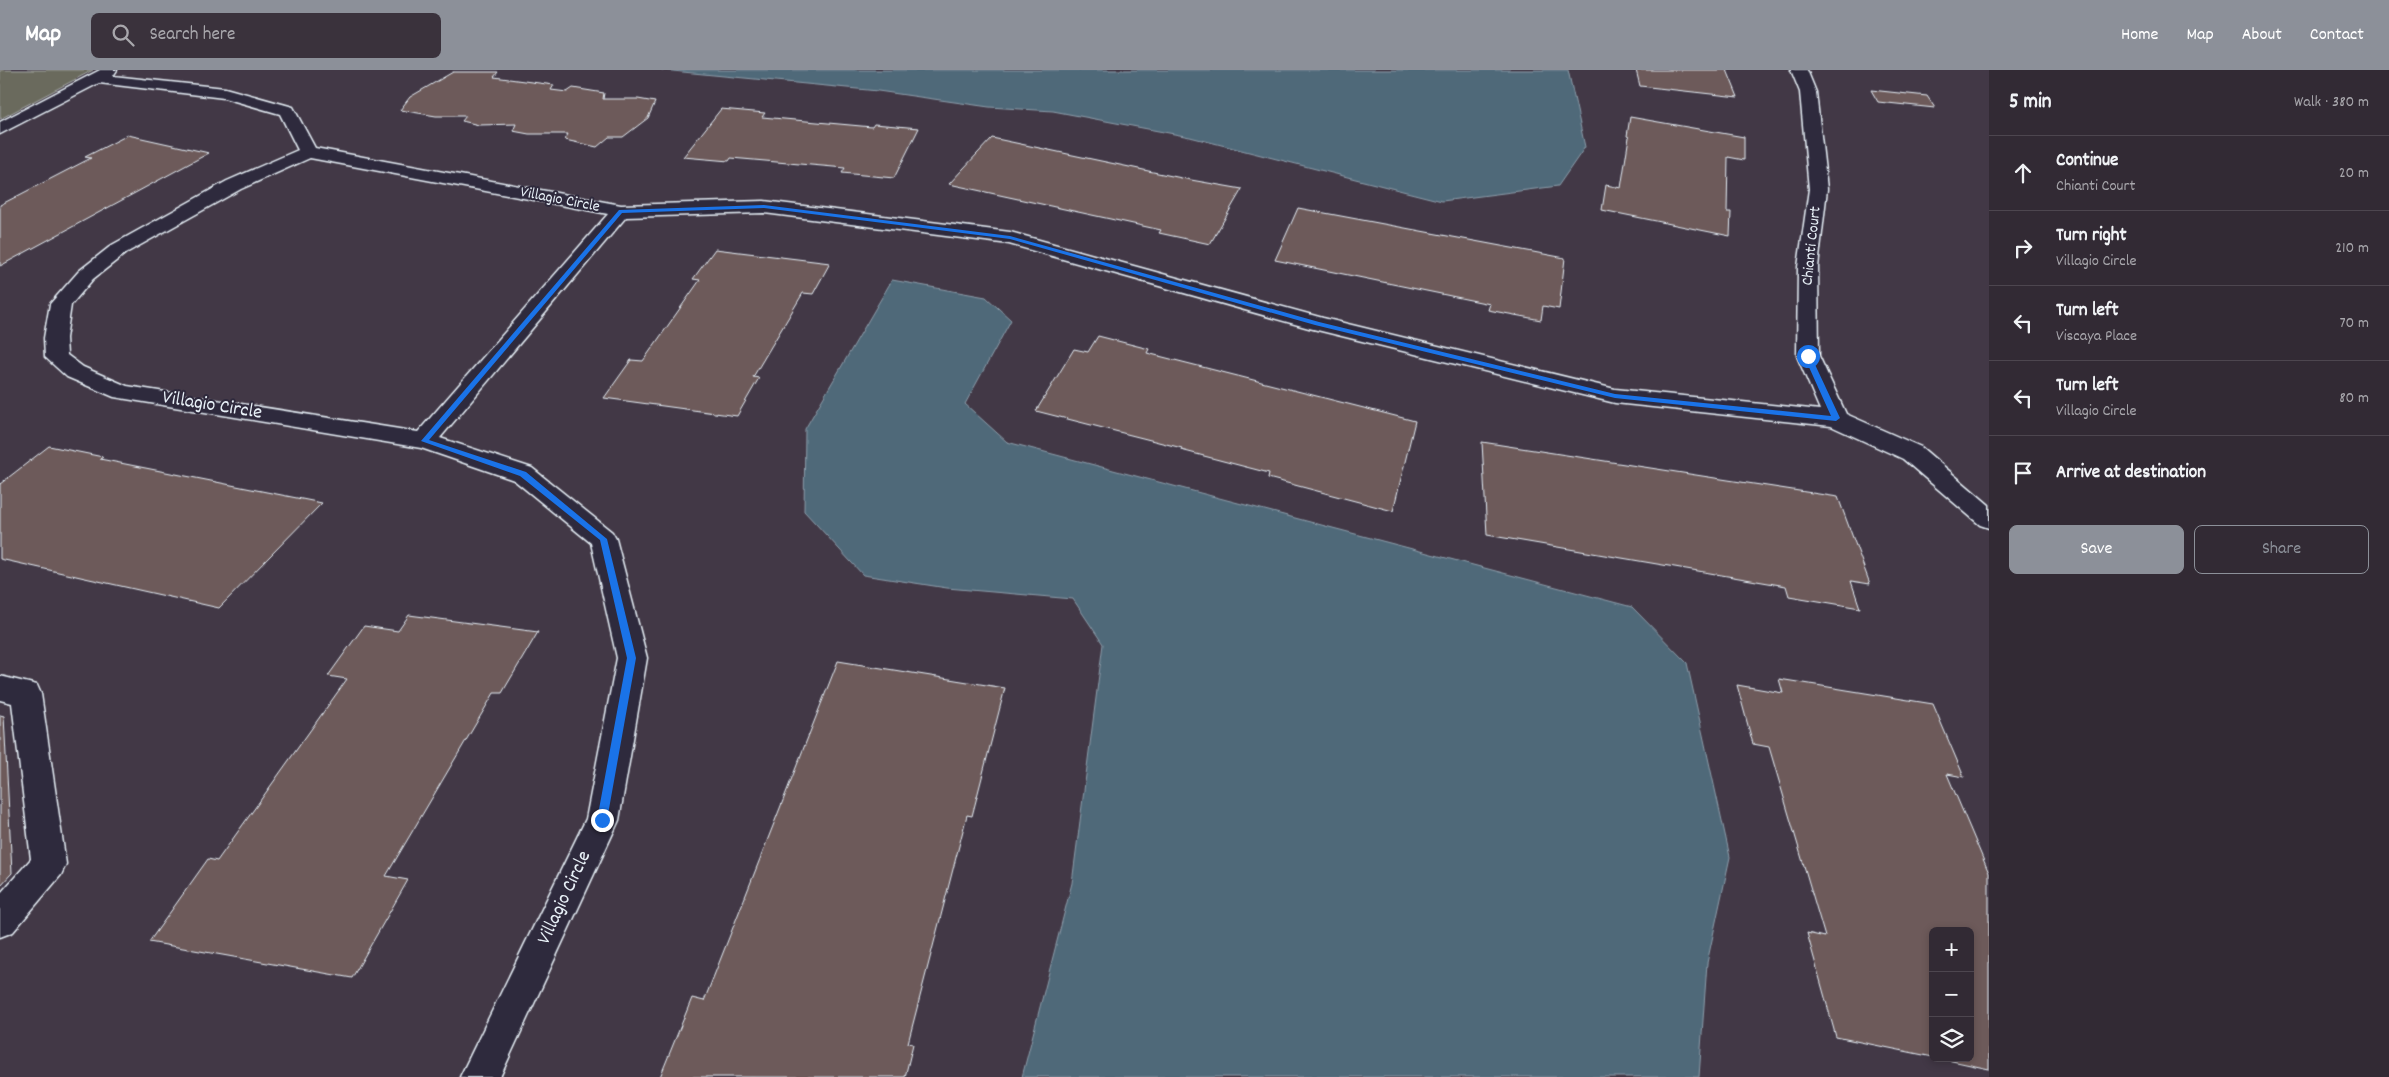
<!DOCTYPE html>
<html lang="en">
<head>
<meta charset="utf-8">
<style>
	body { margin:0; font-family:Dekko,sans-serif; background:#3a323c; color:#f1f3f6 }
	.controls { position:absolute; right:15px; bottom:15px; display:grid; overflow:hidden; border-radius:8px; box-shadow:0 2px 8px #0003 }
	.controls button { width:45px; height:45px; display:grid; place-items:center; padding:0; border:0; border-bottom:1px solid #4d464f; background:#322a34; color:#f1f3f6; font:25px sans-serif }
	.stop { position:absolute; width:15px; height:15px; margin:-11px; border:4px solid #1a73e8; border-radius:50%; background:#fff }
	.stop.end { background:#1a73e8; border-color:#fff; box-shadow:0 1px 5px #0008 }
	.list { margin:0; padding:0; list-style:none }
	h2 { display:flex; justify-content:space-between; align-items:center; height:65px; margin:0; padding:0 20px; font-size:21px }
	h2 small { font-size:16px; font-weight:400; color:#a8a7ac }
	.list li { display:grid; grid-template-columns:32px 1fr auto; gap:15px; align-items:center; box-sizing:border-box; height:75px; padding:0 20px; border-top:1px solid #4d464f }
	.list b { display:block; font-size:19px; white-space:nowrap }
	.list p { margin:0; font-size:16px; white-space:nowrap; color:#a8a7ac }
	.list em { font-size:16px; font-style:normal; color:#a8a7ac }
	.actions { display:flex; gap:10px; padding:15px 20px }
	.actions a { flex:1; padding:11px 0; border:1px solid #8c9099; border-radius:8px; text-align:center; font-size:18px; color:#8c9099 }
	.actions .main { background:#8c9099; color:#fff }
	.icon { flex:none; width:28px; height:28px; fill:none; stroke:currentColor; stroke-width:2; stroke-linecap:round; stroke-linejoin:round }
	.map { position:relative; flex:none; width:1989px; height:1007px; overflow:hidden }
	header { display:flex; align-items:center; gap:30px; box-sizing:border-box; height:70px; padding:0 25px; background:#8c9099; color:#fff }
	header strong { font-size:24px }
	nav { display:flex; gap:28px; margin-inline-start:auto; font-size:18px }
	.search { width:350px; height:45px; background:#3a323c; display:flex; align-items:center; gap:12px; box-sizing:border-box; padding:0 18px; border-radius:8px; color:#a8a7ac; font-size:19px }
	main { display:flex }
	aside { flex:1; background:#322a34 }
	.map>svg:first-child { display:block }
	.green { fill:#6a6b5d; stroke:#a9aeaa }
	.water { fill:#506979; stroke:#8d9fac }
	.building { fill:#6d5a5a; stroke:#e8f1f8 }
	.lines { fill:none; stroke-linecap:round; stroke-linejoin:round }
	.minor-casing { stroke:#e8f1f8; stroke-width:3 }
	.minor { fill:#2f2a3d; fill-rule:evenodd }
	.route { fill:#1a73e8 }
	.labels { text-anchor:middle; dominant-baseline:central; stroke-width:4; stroke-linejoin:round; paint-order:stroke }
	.far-street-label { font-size:16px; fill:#e8f1f8; stroke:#2f2a3d }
	.street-label { font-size:20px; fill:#e8f1f8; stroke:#2f2a3d }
</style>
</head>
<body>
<header>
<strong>Map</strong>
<div class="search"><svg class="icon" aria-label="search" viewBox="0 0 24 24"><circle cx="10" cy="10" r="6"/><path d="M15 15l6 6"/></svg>Search here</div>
<nav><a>Home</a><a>Map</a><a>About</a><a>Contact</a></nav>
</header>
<main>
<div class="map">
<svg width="1989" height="1007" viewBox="0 0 1989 1007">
	<rect width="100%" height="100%" fill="#423846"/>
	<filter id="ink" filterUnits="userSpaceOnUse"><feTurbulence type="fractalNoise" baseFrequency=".02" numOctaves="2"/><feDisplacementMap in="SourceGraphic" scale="10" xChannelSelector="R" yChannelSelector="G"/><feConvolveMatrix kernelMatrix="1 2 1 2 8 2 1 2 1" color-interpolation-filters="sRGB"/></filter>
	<g filter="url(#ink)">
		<!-- green -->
		<path class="green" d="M0,0H93L0,49Z"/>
		<!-- water -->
		<path class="water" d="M662,0H1568L1585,77L1558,116L1442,131L1190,67L1053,41L989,37L878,21Z
			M892,210L986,227L1011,250L965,334L1007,372L1632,537L1687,593L1730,787L1707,893L1699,1007H1022L1072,813L1103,574L1073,529L947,518L863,505L804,441L805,359Z"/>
		<!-- building -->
		<path class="building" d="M1636,0H1727L1738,27L1640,16Z
			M453,2H498L494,7L554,15L551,20L567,22L573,18L604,23L603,29H638L655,32L648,48L623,67H609L597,77L565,70L568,64H529L513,61L516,54L479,55L462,51L466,46H436L400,40L410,27Z
			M1871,20L1927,26L1935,38L1878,32Z
			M721,39L765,43L762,47L872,57L874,54L919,58L894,108L842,103L845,98L731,88L729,91L683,87Z
			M1630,47L1744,67V90L1728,87L1727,142H1731L1730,166L1602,140L1606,115L1621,118L1629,67L1627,66Z
			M128,65L209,83L0,196V135L91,88L85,87Z
			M992,68L1191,110L1242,119L1210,174L1159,163L1161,160L949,114Z
			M1298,138L1565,188L1559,239L1543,236L1541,250L1488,240L1490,234L1275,190Z
			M715,179L830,193L813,224L803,223L753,307L759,308L737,346L604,328L631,290L643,291L700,210L693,209Z
			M1098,266L1149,279L1147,283L1415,351L1393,441L1268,408L1269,403L1181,380L1182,378L1036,341L1074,279L1088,282Z
			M1482,372L1838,427L1870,514L1851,511L1860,538L1789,526L1786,516L1487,465Z
			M49,376L103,387L100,389L322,433L219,538L0,489V414Z
			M409,545L538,562L502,623H494L386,806L408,810L352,908L149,872L208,789L217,791L347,609L328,606L364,556L398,561Z
			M838,591L1005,618L972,746L967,745L908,973L913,974L905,1007H660L692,928L704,931Z
			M1779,609L1933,634L1964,707L1947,704L1989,803V999L1938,988H1970V861H1933V987L1836,967L1807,863L1825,867L1769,677L1753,674L1737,615L1783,623Z
			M0,645L4,646L12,803L0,816Z"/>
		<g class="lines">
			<!-- minor casing -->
			<g class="minor-casing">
				<path id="minor" d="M100,0H117L113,6L225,18L293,37L315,78L621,135L764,131L1010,162L1323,248L1615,319L1820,340L1797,286L1798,197L1809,119L1800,22L1791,0H1807L1816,22L1827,119L1818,197L1819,286L1846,344L1921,377L1989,435V458L1980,455L1903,389L1831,356L1615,333L1309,258L1009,174L764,143L626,147L440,368L532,398L612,462L616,469L647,588L619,750L500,1007H460L586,749L617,588L591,473L514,410L421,378L114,327L67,307L45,287L44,268L50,234L79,201L112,175L227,111L298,80L280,44L224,28L99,13L0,64V52ZM310,88L608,144L418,362L127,316L83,297L67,285L66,268L71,235L93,209L126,183L241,119Z
					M0,606L37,615L41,624L66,794L61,805L13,862L0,867V824L31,789L12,633L0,630Z"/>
			</g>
			<!-- minor -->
			<use href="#minor" class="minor"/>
		</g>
	</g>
	<!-- route -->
	<path class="route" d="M764,135L1010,166L1319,252L1615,324L1831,346L1804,286L1808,284L1811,286L1840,348L1836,351L1615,328L1315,255L1010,169L764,138L622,143L429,370L526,402L607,469L636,588L607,750L602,755L597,750L627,588L600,470L520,406L421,371L619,140Z"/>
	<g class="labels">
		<!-- far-street labels -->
		<g class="far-street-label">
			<text transform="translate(560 130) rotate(11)">Villagio Circle</text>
			<text transform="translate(1812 176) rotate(-84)">Chianti Court</text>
		</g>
		<!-- street labels -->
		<g class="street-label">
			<text transform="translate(212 336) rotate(9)">Villagio Circle</text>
			<text transform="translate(565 828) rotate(-65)">Villagio Circle</text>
		</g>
	</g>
</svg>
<div class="controls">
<button>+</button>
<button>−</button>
<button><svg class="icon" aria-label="layers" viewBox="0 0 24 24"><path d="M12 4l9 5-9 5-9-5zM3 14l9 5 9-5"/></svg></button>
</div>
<div class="stop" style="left:1808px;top:286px"></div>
<div class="stop end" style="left:602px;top:750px"></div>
</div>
<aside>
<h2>5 min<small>Walk · 380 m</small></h2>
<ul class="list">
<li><svg class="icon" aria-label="ahead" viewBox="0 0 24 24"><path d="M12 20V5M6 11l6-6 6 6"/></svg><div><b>Continue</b><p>Chianti Court</p></div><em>20 m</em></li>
<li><svg class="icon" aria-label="right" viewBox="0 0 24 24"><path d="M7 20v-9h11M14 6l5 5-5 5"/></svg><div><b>Turn right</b><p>Villagio Circle</p></div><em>210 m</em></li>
<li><svg class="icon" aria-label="left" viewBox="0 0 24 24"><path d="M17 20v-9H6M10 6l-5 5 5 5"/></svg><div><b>Turn left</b><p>Viscaya Place</p></div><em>70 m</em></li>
<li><svg class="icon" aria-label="left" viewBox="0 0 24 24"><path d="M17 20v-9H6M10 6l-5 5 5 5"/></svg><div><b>Turn left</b><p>Villagio Circle</p></div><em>80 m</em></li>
<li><svg class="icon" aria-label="arrive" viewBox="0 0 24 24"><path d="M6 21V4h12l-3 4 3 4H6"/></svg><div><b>Arrive at destination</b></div></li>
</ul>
<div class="actions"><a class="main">Save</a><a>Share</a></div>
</aside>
</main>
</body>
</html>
